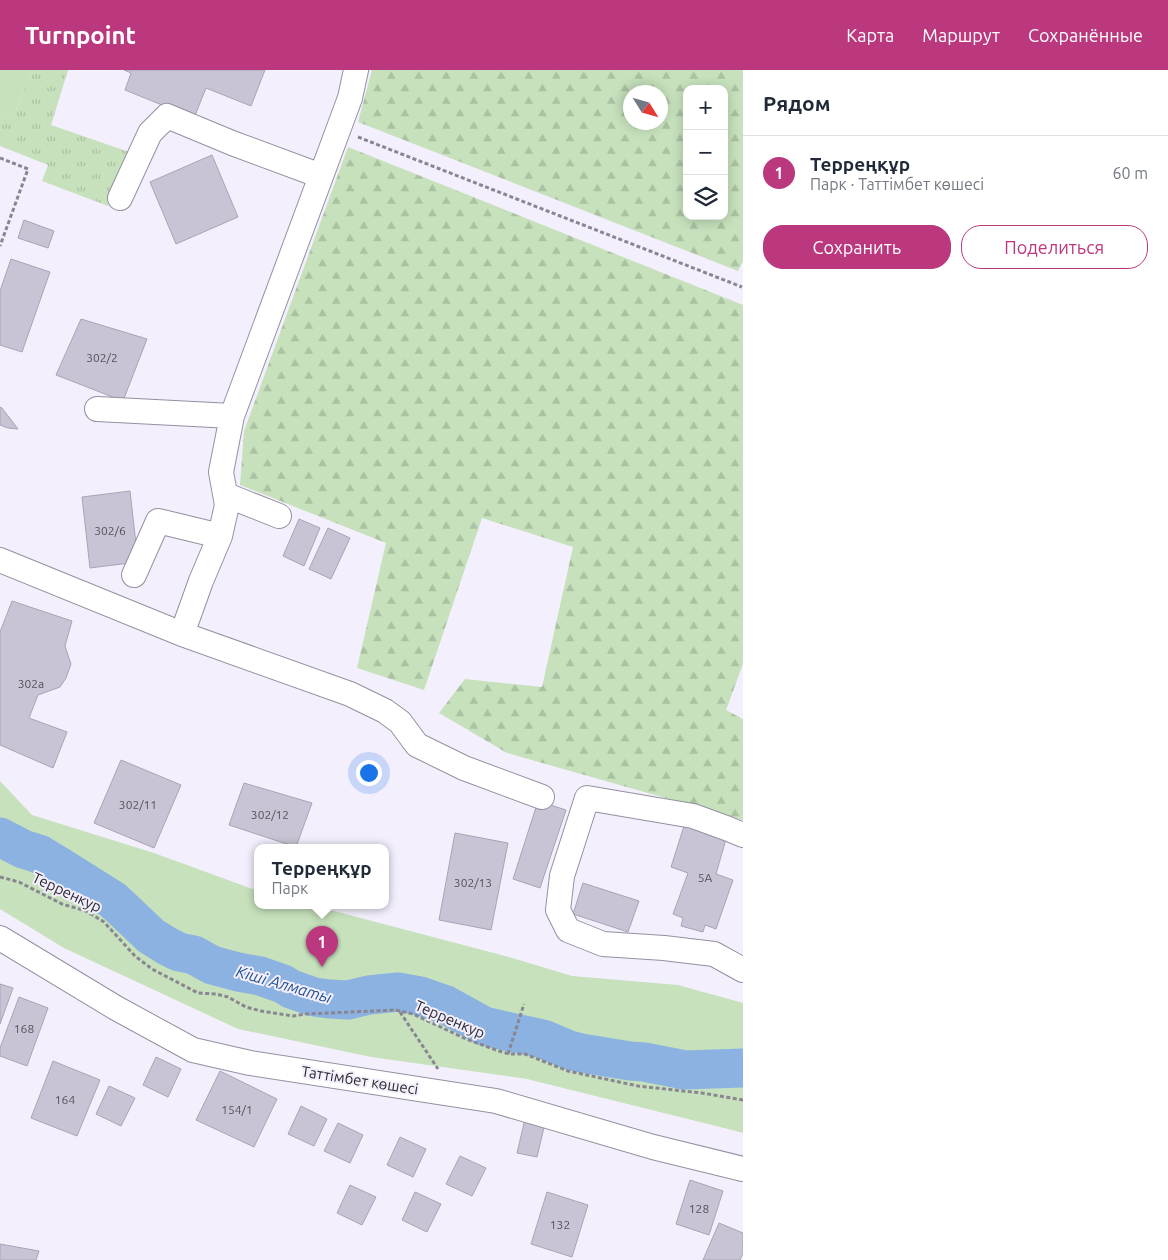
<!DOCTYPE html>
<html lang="ru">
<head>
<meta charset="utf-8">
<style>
	body { margin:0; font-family:Ubuntu,sans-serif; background:#f2f2f3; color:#1f2937 }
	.controls { position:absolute; right:15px; top:15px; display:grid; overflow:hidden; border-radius:10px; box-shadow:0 2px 12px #0003 }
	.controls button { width:45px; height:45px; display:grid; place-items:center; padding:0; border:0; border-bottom:1px solid #e0e1e3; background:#fff; color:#1f2937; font:25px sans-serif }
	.compass { position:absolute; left:623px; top:15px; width:45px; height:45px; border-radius:50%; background:#fff; box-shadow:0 2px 12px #0003; rotate:127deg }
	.you { position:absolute; left:368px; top:702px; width:18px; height:18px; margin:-12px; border:4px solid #fff; border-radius:50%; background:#1a73e8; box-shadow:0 0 0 8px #1a73e833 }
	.badge { display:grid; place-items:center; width:32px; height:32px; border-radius:50%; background:#bb387f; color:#fff; font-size:16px; font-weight:700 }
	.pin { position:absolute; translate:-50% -41px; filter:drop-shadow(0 1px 2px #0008) }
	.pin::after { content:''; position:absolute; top:26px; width:18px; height:15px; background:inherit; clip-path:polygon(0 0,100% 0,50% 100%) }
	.popup { position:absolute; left:254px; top:774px; width:135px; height:65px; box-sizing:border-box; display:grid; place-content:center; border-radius:10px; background:#fff; filter:drop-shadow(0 1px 4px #0005); font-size:16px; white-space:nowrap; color:#747a83 }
	.popup b { font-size:19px; color:#1f2937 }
	.popup::after { content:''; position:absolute; left:50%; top:100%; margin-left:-10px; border:10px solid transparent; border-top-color:#fff }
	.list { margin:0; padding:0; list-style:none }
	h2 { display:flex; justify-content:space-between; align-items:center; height:65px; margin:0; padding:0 20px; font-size:21px }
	h2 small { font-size:16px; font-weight:400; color:#747a83 }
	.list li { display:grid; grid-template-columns:32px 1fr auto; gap:15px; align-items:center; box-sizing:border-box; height:75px; padding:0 20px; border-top:1px solid #e0e1e3 }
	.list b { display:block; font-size:19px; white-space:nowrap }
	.list p { margin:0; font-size:16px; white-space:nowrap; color:#747a83 }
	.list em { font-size:16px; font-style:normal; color:#747a83 }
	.actions { display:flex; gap:10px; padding:15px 20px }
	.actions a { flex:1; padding:11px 0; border:1px solid #bb387f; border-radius:20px; text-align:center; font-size:18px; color:#bb387f }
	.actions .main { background:#bb387f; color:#fff }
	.icon { flex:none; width:28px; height:28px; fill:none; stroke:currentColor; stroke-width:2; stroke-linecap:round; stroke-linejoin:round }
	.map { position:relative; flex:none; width:743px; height:1190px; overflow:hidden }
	header { display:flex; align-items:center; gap:30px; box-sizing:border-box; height:70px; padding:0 25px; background:#bb387f; color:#fff }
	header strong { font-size:24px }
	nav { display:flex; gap:28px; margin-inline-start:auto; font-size:18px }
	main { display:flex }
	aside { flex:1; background:#fff }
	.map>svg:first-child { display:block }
	.grass { fill:url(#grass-tufts) }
	.forest { fill:url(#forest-firs); fill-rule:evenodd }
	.park { fill:#c6e1bc }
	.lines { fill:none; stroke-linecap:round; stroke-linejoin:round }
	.river { stroke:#8cb2e2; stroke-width:39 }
	.building { fill:#c9c4d5; stroke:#a9a4b5 }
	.minor-casing { stroke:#9590a0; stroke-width:26 }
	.path { stroke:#898691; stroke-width:3; stroke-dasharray:4 2.5; stroke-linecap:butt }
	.minor { stroke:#fff; stroke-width:24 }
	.labels { text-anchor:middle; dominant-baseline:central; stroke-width:4; stroke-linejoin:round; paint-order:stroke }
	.number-label { font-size:12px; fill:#54515b }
	.street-label { font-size:15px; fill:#2d2b32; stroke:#f3effd }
	.water-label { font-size:16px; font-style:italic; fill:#21538e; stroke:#f3effd }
</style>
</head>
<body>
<header>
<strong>Turnpoint</strong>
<nav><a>Карта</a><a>Маршрут</a><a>Сохранённые</a></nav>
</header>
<main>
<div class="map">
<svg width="743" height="1190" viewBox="0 0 743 1190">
	<defs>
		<pattern id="grass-tufts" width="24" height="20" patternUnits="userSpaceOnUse" patternTransform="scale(1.25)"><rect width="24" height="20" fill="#c6e1bc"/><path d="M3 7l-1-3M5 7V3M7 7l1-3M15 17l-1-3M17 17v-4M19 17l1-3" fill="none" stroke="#aac1a2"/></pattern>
		<pattern id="forest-firs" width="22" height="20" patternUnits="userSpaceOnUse" patternTransform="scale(1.25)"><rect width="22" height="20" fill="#c6e1bc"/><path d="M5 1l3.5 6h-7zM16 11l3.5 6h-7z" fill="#aac1a2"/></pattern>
	</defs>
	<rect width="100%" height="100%" fill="#f3effd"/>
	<!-- grass -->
	<path class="grass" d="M32,0H68L51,55L129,82L108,136L42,111L48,95L0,76V43L13,48Z"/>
	<!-- forest -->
	<path class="forest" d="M372,0H743V191L738,201L358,52ZM687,19H724V146H687ZM630,22H660V52H630Z
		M348,77L743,235V594L726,640L743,649V750L507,683L439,643L465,609L542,617L573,477L482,448L424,620L357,598L386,473L240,415L244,361Z"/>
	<!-- park -->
	<path class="park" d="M0,0H32L13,48L0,43Z
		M0,711L32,745L154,783L258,821V836H315L509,887L572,906L678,915L743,933V1063L732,1060L527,1009L371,987L238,959L64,878L0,839Z"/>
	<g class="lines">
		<!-- river -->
		<path class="river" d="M0,767L23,779L39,784L62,798L113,830L151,866L167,876L179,882L194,885L212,895L238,902L260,906L283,914L291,919L314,927L329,929L348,930L369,925L398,922L420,926L446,935L484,956L510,962L543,969L569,980L581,983L630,991L644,992L685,1000L743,998"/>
	</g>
	<!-- building -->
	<path class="building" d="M124,0H265L251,36L206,18L194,48L125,20L131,3Z
		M212,85L238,147L176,174L150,112Z
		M24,150L54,161L48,178L18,168Z
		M11,189L50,202L22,282L0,275V221Z
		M81,249L147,269L123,331L56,305Z
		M0,337L2,338L18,359L8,358L0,355Z
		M130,421L138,492L90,498L82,427Z
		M299,449L320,458L304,496L283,486Z
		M328,458L350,468L331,509L309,499Z
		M12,531L72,551L65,576L71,594L66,608L60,617L38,625L29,648L67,662L53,698L0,675V562Z
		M121,690L181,715L154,778L94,753Z
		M244,713L312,733L296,777L229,755Z
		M538,731L566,740L540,818L513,809Z
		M697,753L726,769L716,804L733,810L716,859L705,855L703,862L681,856L683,848L673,844L688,803L671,797L684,756L695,759Z
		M455,763L508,773L491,860L439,850Z
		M583,813L639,831L628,862L573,844Z
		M0,914L13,918L0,954Z
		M19,927L48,938L27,996L0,986V978Z
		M156,987L181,999L168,1027L143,1015Z
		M53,991L100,1010L77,1066L31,1048Z
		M220,1001L277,1029L254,1077L196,1050Z
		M109,1016L135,1028L121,1056L96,1044Z
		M301,1036L327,1049L314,1076L288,1064Z
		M525,1049L545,1053L537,1087L517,1083Z
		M338,1053L363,1065L350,1093L324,1081Z
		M400,1067L426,1079L413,1107L387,1095Z
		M460,1086L486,1098L472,1126L446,1114Z
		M690,1110L723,1121L709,1165L676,1154Z
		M350,1115L376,1127L362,1155L337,1143Z
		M415,1122L441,1134L427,1162L402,1150Z
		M547,1122L588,1135L572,1187L531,1174Z
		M719,1153L743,1163V1183L740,1190H703Z
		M0,1174L39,1181L36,1190H0Z"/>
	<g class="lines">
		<!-- minor casing -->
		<g class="minor-casing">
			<path id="minor" d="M120,128L150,63L167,46L232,73L321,106
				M97,339L232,346
				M226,425L279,446
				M0,490L182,564L350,624L385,641L400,652L417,675L464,698L542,727
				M134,505L158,451L220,466
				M182,564L201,511L220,466L227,435L221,402L232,346L350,28L356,0
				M743,765L726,758L693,746L587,728L562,806L558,840L568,860L603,874L664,878L714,884L743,900
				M0,868L116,938L193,980L250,993L496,1031L653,1077L743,1099"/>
		</g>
		<!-- path -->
		<path class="path" d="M358,67L742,217
			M0,88L28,99L0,176
			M0,807L19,812L62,834L86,841L104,852L135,886L152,899L198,923L216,924L228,927L246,937L261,941L293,946L306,944L396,940L413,944L466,969L496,980L509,984H525L568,1001L638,1016L702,1023L743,1030
			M400,942L438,999
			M508,984L524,934"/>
		<!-- minor -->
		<use href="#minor" class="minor"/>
	</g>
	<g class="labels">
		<!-- number labels -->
		<g class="number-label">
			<text x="102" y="287">302/2</text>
			<text x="110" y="460">302/6</text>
			<text x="31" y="613">302а</text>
			<text x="138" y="734">302/11</text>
			<text x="270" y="744">302/12</text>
			<text x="705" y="807">5А</text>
			<text x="473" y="812">302/13</text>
			<text x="24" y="958">168</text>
			<text x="65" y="1029">164</text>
			<text x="237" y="1039">154/1</text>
			<text x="699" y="1138">128</text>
			<text x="560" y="1154">132</text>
		</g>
		<!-- street labels -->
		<g class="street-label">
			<text transform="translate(67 822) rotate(25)">Терренкур</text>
			<text transform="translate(450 949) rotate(23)">Терренкур</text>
			<text transform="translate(360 1010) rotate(9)">Таттімбет көшесі</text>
		</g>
		<!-- water labels -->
		<g class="water-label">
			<text transform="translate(284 914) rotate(16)">Кіші Алматы</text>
		</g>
	</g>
</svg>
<div class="controls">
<button>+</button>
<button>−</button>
<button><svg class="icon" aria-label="layers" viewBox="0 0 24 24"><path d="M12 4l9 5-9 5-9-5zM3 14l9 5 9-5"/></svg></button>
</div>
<svg class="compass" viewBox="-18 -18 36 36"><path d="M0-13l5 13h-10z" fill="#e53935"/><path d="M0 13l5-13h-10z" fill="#747a83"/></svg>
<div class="you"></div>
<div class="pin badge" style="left:322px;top:897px">1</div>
<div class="popup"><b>Терреңқұр</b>Парк</div>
</div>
<aside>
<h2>Рядом<small></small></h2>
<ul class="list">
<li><span class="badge">1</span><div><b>Терреңқұр</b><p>Парк · Таттімбет көшесі</p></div><em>60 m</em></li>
</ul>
<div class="actions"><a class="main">Сохранить</a><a>Поделиться</a></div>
</aside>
</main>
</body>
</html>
